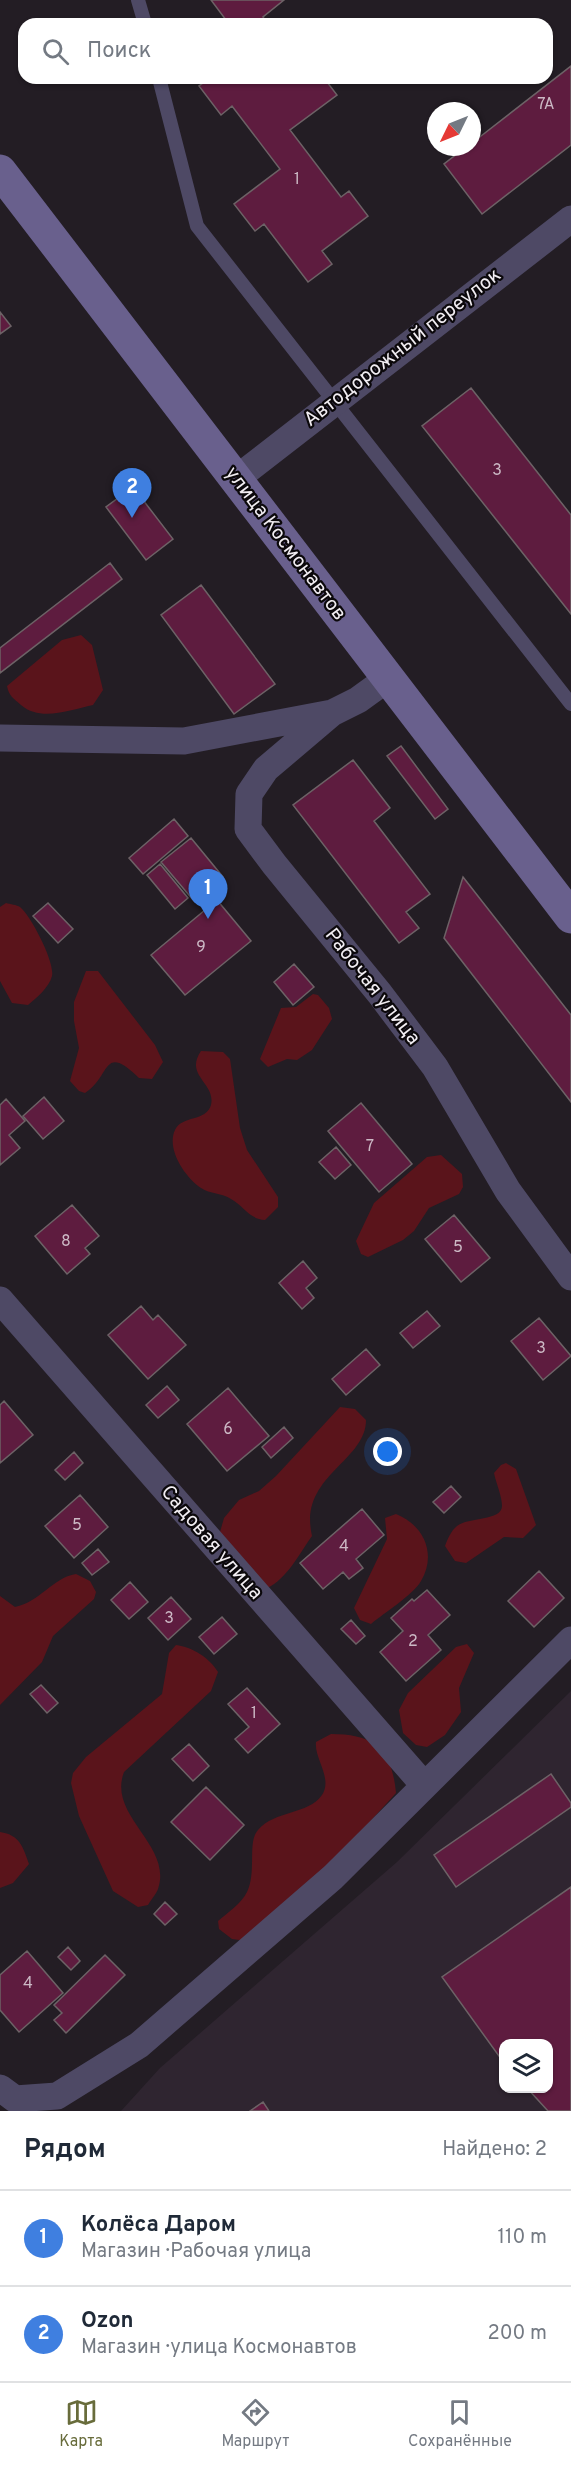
<!DOCTYPE html>
<html lang="ru">
<head>
<meta charset="utf-8">
<style>
	body { margin:0; font-family:Overpass,sans-serif; background:#f2f2f3; color:#1f2937 }
	.controls { position:absolute; right:18px; bottom:18px; display:grid; overflow:hidden; border-radius:12px; box-shadow:0 2px 4px #0004 }
	.controls button { width:54px; height:54px; display:grid; place-items:center; padding:0; border:0; border-bottom:2px solid #e0e1e3; background:#fff; color:#1f2937; font:30px sans-serif }
	.compass { position:absolute; left:427px; top:102px; width:54px; height:54px; border-radius:50%; background:#fff; box-shadow:0 2px 4px #0004; rotate:227deg }
	.you { position:absolute; left:388px; top:1452px; width:21px; height:21px; margin:-15px; border:4px solid #fff; border-radius:50%; background:#1a73e8; box-shadow:0 0 0 9px #1a73e833 }
	.badge { display:grid; place-items:center; width:39px; height:39px; border-radius:50%; background:#686c3b; color:#fff; font-size:20px; font-weight:700 }
	.pin { position:absolute; translate:-50% -50px; filter:drop-shadow(0 2px 3px #0008) }
	.pin::after { content:''; position:absolute; top:32px; width:21px; height:18px; background:inherit; clip-path:polygon(0 0,100% 0,50% 100%) }
	.list { margin:0; padding:0; list-style:none }
	h2 { display:flex; justify-content:space-between; align-items:center; height:78px; margin:0; padding:0 24px; font-size:26px }
	h2 small { font-size:20px; font-weight:400; color:#747a83 }
	.list li { display:grid; grid-template-columns:39px 1fr auto; gap:18px; align-items:center; box-sizing:border-box; height:96px; padding:0 24px; border-top:2px solid #e0e1e3 }
	.list b { display:block; font-size:22px; white-space:nowrap }
	.list p { margin:0; font-size:20px; white-space:nowrap; color:#747a83 }
	.list em { font-size:20px; font-style:normal; color:#747a83 }
	.icon { flex:none; width:33px; height:33px; fill:none; stroke:currentColor; stroke-width:2; stroke-linecap:round; stroke-linejoin:round }
	.map { position:relative; flex:none; width:571px; height:2111px; overflow:hidden }
	.search { position:absolute; background:#fff; box-shadow:0 2px 4px #0004; left:18px; right:18px; top:18px; height:66px; display:flex; align-items:center; gap:15px; box-sizing:border-box; padding:0 21px; border-radius:18px; color:#747a83; font-size:22px }
	.sheet { height:270px; background:#fff }
	nav { display:flex; justify-content:space-around; align-items:center; box-sizing:border-box; height:84px; border-top:2px solid #e0e1e3; background:#fff; font-size:16px; color:#747a83 }
	nav a { display:grid; justify-items:center; gap:3px }
	nav .on { color:#686c3b }
	.map>svg:first-child { display:block }
	.built { fill:#2f2530; fill-rule:evenodd }
	.green { fill:#5a141b }
	.building { fill:#5e1c3f; stroke:#6d6266; stroke-width:1.5 }
	.lines { fill:none; stroke-linecap:round; stroke-linejoin:round }
	.lane { stroke:#4e4965; stroke-width:14 }
	.street { stroke:#4e4965; stroke-width:27 }
	.secondary { stroke:#69608d; stroke-width:33 }
	.labels { text-anchor:middle; dominant-baseline:central; stroke-width:4.5; stroke-linejoin:round; paint-order:stroke }
	.number-label { font-size:16px; fill:#ccb9c5 }
	.street-label { font-size:20px; fill:#f1edf2; stroke:#0b080b }
</style>
</head>
<body>
<div class="map">
<svg width="571" height="2111" viewBox="0 0 571 2111">
	<rect width="100%" height="100%" fill="#231d24"/>
	<!-- built -->
	<path class="built" d="M571,1691V2111H121L160,2068L397,1862ZM504,2044H548V2088H504Z"/>
	<!-- green -->
	<path class="green" d="M81,635L92,645L103,690L93,705C69,710 41,722 21,705C13,698 9,696 7,686L62,640Z
		M6,903C10,904 17,905 20,907C31,916 55,962 52,976C49,988 36,998 28,1005L12,1003L0,981V907Z
		M86,971H98L155,1045L163,1062L152,1079L139,1078C102,1042 111,1077 85,1093L79,1091L70,1081L79,1048L74,1021V1002Z
		M313,994L318,995L329,1008L332,1019L312,1050L297,1060L287,1059L268,1067L260,1059L281,1008L296,1007Z
		M201,1051L223,1052L230,1059L240,1128L247,1150L278,1197V1207L265,1220C249,1219 244,1206 231,1199C222,1193 210,1194 201,1188C185,1177 166,1149 175,1130C182,1115 206,1122 211,1105C216,1083 184,1076 201,1051Z
		M441,1155L462,1174L463,1187L459,1194L429,1208L414,1231L403,1240L368,1257L361,1254L356,1241L374,1203L427,1157Z
		M340,1407L355,1409L366,1420C366,1462 298,1476 312,1536C299,1554 287,1579 267,1588L220,1532L224,1518L239,1500L259,1491L276,1476Z
		M506,1463L516,1469L536,1525L523,1538L504,1537L466,1563L455,1561L445,1546C448,1538 451,1531 457,1526C468,1517 502,1521 502,1506C502,1496 496,1483 494,1473L501,1465Z
		M396,1514C424,1525 437,1554 421,1581C413,1595 384,1613 371,1624L360,1620L354,1608L387,1539L385,1518Z
		M76,1574L90,1581L96,1592L94,1599L53,1636L42,1662L0,1705V1596L15,1607C40,1602 52,1578 76,1574Z
		M467,1644L474,1653L459,1688L461,1712L445,1735L427,1747L416,1745L403,1733L399,1710L408,1693L456,1647Z
		M176,1645C192,1647 210,1658 218,1672L211,1691L124,1772C107,1816 173,1845 158,1889C156,1894 151,1900 148,1905L138,1907L113,1891L79,1816L71,1783L73,1773L86,1757L162,1694L169,1653Z
		M331,1734C374,1734 392,1749 396,1793L336,1859L247,1941L232,1939L219,1929L218,1921C227,1913 242,1903 247,1892C257,1872 247,1842 258,1830C275,1810 308,1815 322,1795C333,1778 314,1759 316,1742Z
		M0,1832C20,1835 23,1847 29,1864L13,1883L0,1888Z"/>
	<!-- building -->
	<path class="building" d="M211,0H284L263,17L268,24H229Z
		M571,66V145L482,214L444,164L466,147H472V143Z
		M210,78H324L337,95L290,130L341,197L349,191L368,216L322,251L332,264L308,282L264,224L255,231L234,204L280,169L232,106L221,115L199,86Z
		M0,312L11,326L0,334Z
		M471,388L571,515V614L422,426Z
		M133,487L173,539L146,560L106,507Z
		M110,563L122,579L0,673V648Z
		M201,585L275,684L234,714L161,615Z
		M401,746L448,809L435,819L387,756Z
		M353,760L390,808L374,821L430,894L406,912L419,928L399,943L293,805Z
		M174,819L188,836L143,874L129,858Z
		M191,838L223,877L194,901L161,862Z
		M160,864L188,898L175,909L147,875Z
		M463,877L571,1015V1102L444,938Z
		M217,900L251,941L185,995L151,955Z
		M48,903L73,929L58,943L33,916Z
		M294,964L314,987L293,1005L274,982Z
		M44,1097L64,1121L43,1139L23,1116Z
		M6,1099L25,1121L9,1135L20,1148L0,1165V1105Z
		M361,1103L412,1164L379,1192L328,1131Z
		M336,1147L351,1165L335,1179L319,1162Z
		M72,1205L99,1236L85,1248L90,1254L67,1274L35,1236Z
		M454,1215L490,1258L461,1282L425,1239Z
		M303,1261L317,1278L306,1288L314,1298L302,1309L279,1283Z
		M141,1306L153,1320L158,1315L186,1345L148,1379L108,1335Z
		M427,1311L440,1326L413,1348L400,1333Z
		M539,1318L571,1356L543,1380L511,1341Z
		M366,1349L380,1365L346,1395L332,1379Z
		M167,1386L179,1400L158,1418L146,1405Z
		M228,1388L269,1436L227,1471L187,1424Z
		M4,1401L33,1435L0,1463V1405Z
		M284,1427L293,1438L271,1458L262,1447Z
		M74,1452L83,1463L65,1480L55,1470Z
		M451,1486L461,1497L444,1513L433,1502Z
		M80,1495L108,1527L74,1558L45,1526Z
		M362,1509L384,1535L356,1559L363,1568L349,1579L343,1572L323,1589L300,1563Z
		M98,1549L109,1562L92,1575L82,1563Z
		M539,1571L564,1598L534,1627L508,1601Z
		M130,1582L148,1602L129,1619L111,1600Z
		M427,1590L450,1615L428,1635L441,1650L406,1681L380,1652L403,1631L391,1618L412,1599L414,1601Z
		M171,1597L191,1619L168,1640L148,1618Z
		M222,1617L237,1634L214,1654L199,1637Z
		M351,1620L365,1636L356,1644L341,1629Z
		M41,1685L58,1703L47,1713L30,1694Z
		M247,1688L280,1724L248,1753L235,1739L249,1727L228,1704Z
		M189,1744L209,1766L193,1781L172,1759Z
		M551,1774L571,1803V1807L456,1887L434,1855Z
		M206,1787L244,1825L210,1860L171,1822Z
		M571,1887V2111H548L527,2088H548V2044H504V2063L442,1977Z
		M165,1902L177,1914L165,1925L154,1914Z
		M68,1947L80,1961L71,1970L58,1957Z
		M27,1951L63,1993L19,2032L0,2010V1975Z
		M105,1955L125,1975L66,2033L54,2020L62,2013L54,2005Z
		M263,2102L269,2111H250Z"/>
	<g class="lines">
		<!-- lane -->
		<path class="lane" d="M138,0L145,24
			M159,78L197,226L571,704"/>
		<!-- street -->
		<path class="street" d="M236,479L571,219
			M332,713L266,769L249,794L248,829L274,864L380,994L435,1067L508,1191L571,1277
			M0,738L184,741L332,713L358,700L387,679
			M0,1300L424,1785
			M0,2088L15,2099L57,2096L139,2045L333,1877L571,1640"/>
		<!-- secondary -->
		<path class="secondary" d="M0,171L571,917"/>
	</g>
	<g class="labels">
		<!-- number labels -->
		<g class="number-label">
			<text x="546" y="105">7А</text>
			<text x="297" y="180">1</text>
			<text x="497" y="471">3</text>
			<text x="201" y="948">9</text>
			<text x="370" y="1147">7</text>
			<text x="66" y="1242">8</text>
			<text x="458" y="1248">5</text>
			<text x="541" y="1349">3</text>
			<text x="228" y="1430">6</text>
			<text x="77" y="1526">5</text>
			<text x="344" y="1547">4</text>
			<text x="169" y="1619">3</text>
			<text x="413" y="1642">2</text>
			<text x="254" y="1714">1</text>
			<text x="28" y="1984">4</text>
		</g>
		<!-- street labels -->
		<g class="street-label">
			<text transform="translate(403 348) rotate(-38)">Автодорожный переулок</text>
			<text transform="translate(285 544) rotate(53)">улица Космонавтов</text>
			<text transform="translate(372 987) rotate(52)">Рабочая улица</text>
			<text transform="translate(211 1543) rotate(49)">Садовая улица</text>
		</g>
	</g>
</svg>
<div class="controls">
<button><svg class="icon" aria-label="layers" viewBox="0 0 24 24"><path d="M12 4l9 5-9 5-9-5zM3 14l9 5 9-5"/></svg></button>
</div>
<svg class="compass" viewBox="-18 -18 36 36"><path d="M0-13l5 13h-10z" fill="#e53935"/><path d="M0 13l5-13h-10z" fill="#747a83"/></svg>
<div class="you"></div>
<div class="pin badge" style="left:208px;top:919px;background:#3f7fe0">1</div>
<div class="pin badge" style="left:132px;top:518px;background:#3f7fe0">2</div>
<div class="search"><svg class="icon" aria-label="search" viewBox="0 0 24 24"><circle cx="10" cy="10" r="6"/><path d="M15 15l6 6"/></svg>Поиск</div>
</div>
<section class="sheet">
<h2>Рядом<small>Найдено: 2</small></h2>
<ul class="list">
<li><span class="badge" style="background:#3f7fe0">1</span><div><b>Колёса Даром</b><p>Магазин · Рабочая улица</p></div><em>110 m</em></li>
<li><span class="badge" style="background:#3f7fe0">2</span><div><b>Ozon</b><p>Магазин · улица Космонавтов</p></div><em>200 m</em></li>
</ul>
</section>
<nav>
<a class="on"><svg class="icon" aria-label="map" viewBox="0 0 24 24"><path d="M3 6l6-2 6 2 6-2v14l-6 2-6-2-6 2zM9 4v14M15 6v14"/></svg>Карта</a>
<a><svg class="icon" aria-label="directions" viewBox="0 0 24 24"><path d="M12 3l9 9-9 9-9-9zM9 14v-3h6M13 9l2 2-2 2"/></svg>Маршрут</a>
<a><svg class="icon" aria-label="saved" viewBox="0 0 24 24"><path d="M7 4h10v16l-5-4-5 4z"/></svg>Сохранённые</a>
</nav>
</body>
</html>
